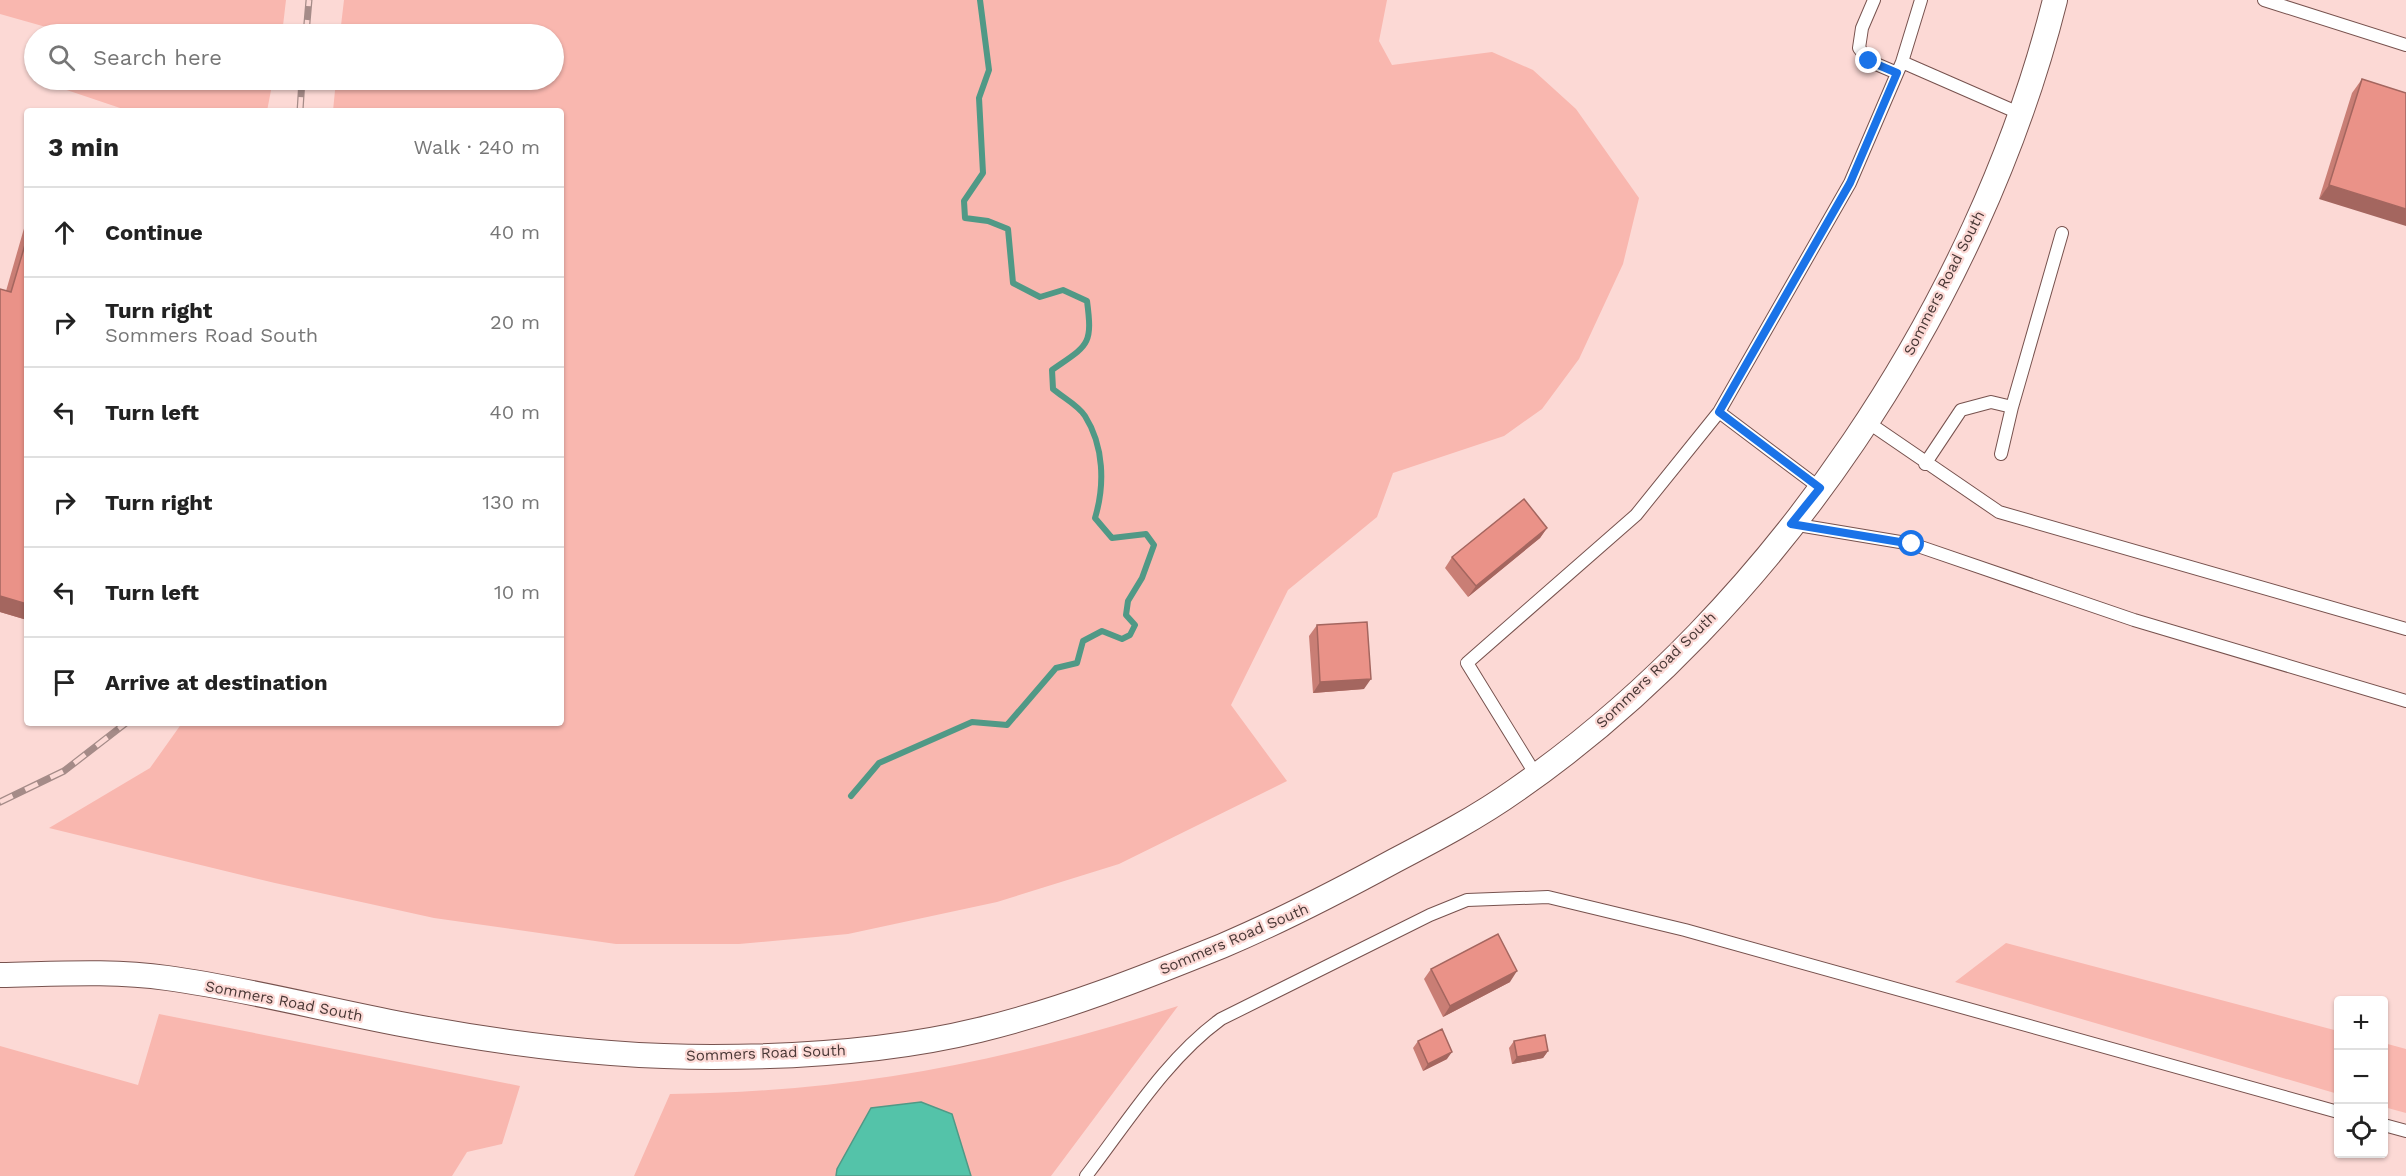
<!DOCTYPE html>
<html lang="en">
<head>
<meta charset="utf-8">
<style>
	body { margin:0; font-family:"Work Sans",sans-serif; background:#f6f6f6; color:#222 }
	.controls { position:absolute; right:18px; bottom:18px; display:grid; overflow:hidden; border-radius:6px; box-shadow:0 2px 4px #0004 }
	.controls button { width:54px; height:54px; display:grid; place-items:center; padding:0; border:0; border-bottom:2px solid #e0e0e0; background:#fff; color:#222; font:30px sans-serif }
	.stop { position:absolute; width:18px; height:18px; margin:-14px; border:4px solid #1a73e8; border-radius:50%; background:#fff }
	.stop.end { background:#1a73e8; border-color:#fff; box-shadow:0 2px 6px #0008 }
	.list { margin:0; padding:0; list-style:none }
	h2 { display:flex; justify-content:space-between; align-items:center; height:78px; margin:0; padding:0 24px; font-size:26px }
	h2 small { font-size:20px; font-weight:400; color:#767676 }
	.list li { display:grid; grid-template-columns:39px 1fr auto; gap:18px; align-items:center; box-sizing:border-box; height:90px; padding:0 24px; border-top:2px solid #e0e0e0 }
	.list b { display:block; font-size:22px; white-space:nowrap }
	.list p { margin:0; font-size:20px; white-space:nowrap; color:#767676 }
	.list em { font-size:20px; font-style:normal; color:#767676 }
	.icon { flex:none; width:33px; height:33px; fill:none; stroke:currentColor; stroke-width:2; stroke-linecap:round; stroke-linejoin:round }
	.map { position:relative; flex:none; width:2406px; height:1176px; overflow:hidden }
	.search { position:absolute; background:#fff; box-shadow:0 2px 4px #0004; left:24px; top:24px; width:540px; height:66px; display:flex; align-items:center; gap:15px; box-sizing:border-box; padding:0 21px; border-radius:33px; color:#767676; font-size:22px }
	.panel { position:absolute; background:#fff; box-shadow:0 2px 4px #0004; left:24px; top:108px; width:540px; height:618px; border-radius:6px }
	.map>svg:first-child { display:block }
	.green { fill:#f9b7af }
	.water { fill:#54c3a9; stroke:#509986; stroke-width:1.5 }
	.lines { fill:none; stroke-linecap:round; stroke-linejoin:round }
	.stream { stroke:#509986; stroke-width:6 }
	.service-casing { stroke:#77524e; stroke-width:14 }
	.minor-casing { stroke:#77524e; stroke-width:26 }
	.service { stroke:#fff; stroke-width:12 }
	.minor { stroke:#fff; stroke-width:24 }
	.rail-casing { stroke:#a58b88; stroke-width:7 }
	.rail { stroke:#fcd9d5; stroke-width:4.5; stroke-dasharray:14; stroke-linecap:butt }
	.wall { fill:#c97e75 }
	.shaded-wall { fill:#a4665f }
	.building { fill:#ea9288; stroke:#a4665f; stroke-width:1.5 }
	.route { stroke:#1a73e8; stroke-width:8 }
	.labels { text-anchor:middle; dominant-baseline:central; stroke-width:4.5; stroke-linejoin:round; paint-order:stroke }
	.street-label { font-size:15px; fill:#483735; stroke:#fcd9d5 }
</style>
</head>
<body>
<div class="map">
<svg width="2406" height="1176" viewBox="0 0 2406 1176">
	<rect width="100%" height="100%" fill="#fcd9d5"/>
	<!-- green -->
	<path class="green" d="M0,0H286L282,34H45L46,27L0,14Z
		M344,0H1387L1379,41L1392,65L1492,52L1533,70L1576,109L1639,198L1623,264L1579,359L1542,409L1504,436L1393,473L1377,517L1288,590L1231,705L1287,781L1119,864L997,902L848,934L739,944H616L434,918L275,883L49,828L150,768L182,723H561V111H333L336,80H554V34H340Z
		M37,80H273L267,111H129Z
		M2006,943L2338,1031V1094L1955,982Z
		M1178,1006L1051,1176H971L952,1114L837,1169L836,1176H634L670,1094C853,1092 1004,1062 1178,1006Z
		M159,1014L520,1086L502,1144L467,1152L452,1176H0V1046L138,1085Z
		M2384,1043L2406,1049V1113L2384,1107Z"/>
	<!-- water -->
	<path class="water" d="M921,1102L952,1114L971,1176H836L837,1169L871,1108Z"/>
	<g class="lines">
		<!-- stream -->
		<path class="stream" d="M851,796L879,763L972,722L1007,725L1056,668L1077,663L1083,641L1102,631L1122,639L1130,635L1135,625L1126,615L1128,601L1142,578L1154,545L1146,534L1112,538L1095,518C1105,485 1104,446 1085,416C1078,405 1062,397 1053,389L1052,370C1088,345 1093,346 1087,301L1063,290L1040,297L1013,283L1008,229L988,221L965,218L964,201L983,173L979,98L989,70L980,0"/>
		<!-- service casing -->
		<g class="service-casing">
			<path id="service" d="M1874,0L1862,28L1859,48L1869,61L1897,73
				M1921,0L1902,62L2021,114
				M2264,0L2406,45
				M1719,412L1820,488
				M1866,421L1999,512L2406,629
				M2001,454L2012,407
				M1925,464L1961,410L1991,402L2012,407L2062,233
				M1792,524L1912,544L2134,620L2406,701
				M1536,775L1467,663L1636,515L1719,412L1850,183L1902,62
				M2384,1125L2406,1131
				M1086,1176C1127,1123 1166,1059 1221,1019L1430,915L1467,900L1548,897L1685,930L2338,1112"/>
		</g>
		<!-- minor casing -->
		<g class="minor-casing">
			<path id="minor" d="M0,975C55,974 112,970 167,978C247,989 326,1010 406,1025C506,1044 610,1057 712,1057C800,1057 893,1051 979,1030C1062,1010 1143,978 1222,946C1281,921 1337,892 1394,861C1436,839 1478,817 1516,790C1774,611 1979,303 2055,0"/>
		</g>
		<!-- service -->
		<use href="#service" class="service"/>
		<!-- minor -->
		<use href="#minor" class="minor"/>
		<!-- rail casing -->
		<g class="rail-casing">
			<path id="rail" d="M306,34L309,0
				M300,111L302,80
				M0,802L64,771L126,723"/>
		</g>
		<!-- rail -->
		<use href="#rail" class="rail"/>
	</g>
	<!-- wall -->
	<path class="wall" d="M2362,79L2406,93L2319,199L2352,93Z
		M27,218V620L0,612V289L6,291Z
		M1547,528L1540,538L1468,597L1445,568L1452,557Z
		M1317,625L1364,689L1313,693L1309,636Z
		M1431,969L1510,982L1443,1017L1424,979Z
		M1418,1041L1447,1059L1423,1071L1413,1048Z
		M1514,1041L1548,1051L1543,1058L1512,1064L1509,1048Z"/>
	<!-- shaded-wall -->
	<path class="shaded-wall" d="M2329,185L2406,209V226L2319,199Z
		M1547,528L1540,538L1468,597L1476,586Z
		M0,596L27,604V620L0,612Z
		M1371,679L1364,689L1313,693L1320,682Z
		M1517,971L1510,982L1443,1017L1450,1006Z
		M1548,1051L1543,1058L1512,1064L1517,1057Z
		M1452,1052L1447,1059L1423,1071L1428,1064Z"/>
	<!-- building -->
	<path class="building" d="M2362,79L2406,93V209L2329,185Z
		M27,238V604L0,596V289L11,292Z
		M1524,499L1547,528L1476,586L1452,557Z
		M1367,622L1371,679L1320,682L1317,625Z
		M1498,934L1517,971L1450,1006L1431,969Z
		M1442,1029L1452,1052L1428,1064L1418,1041Z
		M1545,1035L1548,1051L1517,1057L1514,1041Z"/>
	<g class="lines">
		<!-- route -->
		<path class="route" d="M1869,61L1897,73L1850,183L1719,412L1820,488L1791,524L1912,544"/>
	</g>
	<g class="labels">
		<!-- street labels -->
		<g class="street-label">
			<text transform="translate(1944 283) rotate(-63)">Sommers Road South</text>
			<text transform="translate(1656 670) rotate(-44)">Sommers Road South</text>
			<text transform="translate(1234 939) rotate(-23)">Sommers Road South</text>
			<text transform="translate(284 1001) rotate(11)">Sommers Road South</text>
			<text transform="translate(766 1053) rotate(-2)">Sommers Road South</text>
		</g>
	</g>
</svg>
<div class="controls">
<button>+</button>
<button>−</button>
<button><svg class="icon" aria-label="locate" viewBox="0 0 24 24"><circle cx="12" cy="12" r="6"/><path d="M12 2v4M12 18v4M2 12h4M18 12h4"/></svg></button>
</div>
<div class="stop" style="left:1912px;top:544px"></div>
<div class="stop end" style="left:1869px;top:61px"></div>
<div class="search"><svg class="icon" aria-label="search" viewBox="0 0 24 24"><circle cx="10" cy="10" r="6"/><path d="M15 15l6 6"/></svg>Search here</div>
<section class="panel">
<h2>3 min<small>Walk · 240 m</small></h2>
<ul class="list">
<li><svg class="icon" aria-label="ahead" viewBox="0 0 24 24"><path d="M12 20V5M6 11l6-6 6 6"/></svg><div><b>Continue</b></div><em>40 m</em></li>
<li><svg class="icon" aria-label="right" viewBox="0 0 24 24"><path d="M7 20v-9h11M14 6l5 5-5 5"/></svg><div><b>Turn right</b><p>Sommers Road South</p></div><em>20 m</em></li>
<li><svg class="icon" aria-label="left" viewBox="0 0 24 24"><path d="M17 20v-9H6M10 6l-5 5 5 5"/></svg><div><b>Turn left</b></div><em>40 m</em></li>
<li><svg class="icon" aria-label="right" viewBox="0 0 24 24"><path d="M7 20v-9h11M14 6l5 5-5 5"/></svg><div><b>Turn right</b></div><em>130 m</em></li>
<li><svg class="icon" aria-label="left" viewBox="0 0 24 24"><path d="M17 20v-9H6M10 6l-5 5 5 5"/></svg><div><b>Turn left</b></div><em>10 m</em></li>
<li><svg class="icon" aria-label="arrive" viewBox="0 0 24 24"><path d="M6 21V4h12l-3 4 3 4H6"/></svg><div><b>Arrive at destination</b></div></li>
</ul>
</section>
</div>
</body>
</html>
